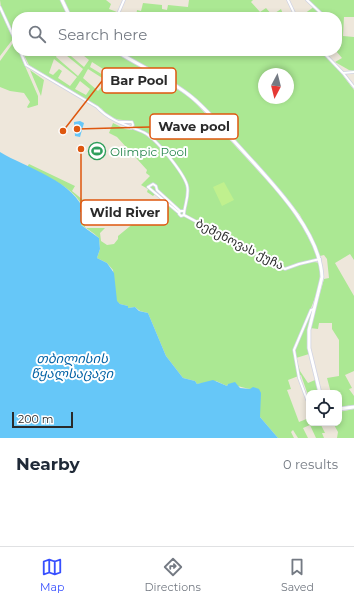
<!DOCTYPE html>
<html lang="en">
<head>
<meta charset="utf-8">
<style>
	body { margin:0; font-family:Montserrat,"Noto Sans Georgian",sans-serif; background:#f2f2f3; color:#1f2937 }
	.controls { position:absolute; right:12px; bottom:12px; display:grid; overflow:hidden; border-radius:8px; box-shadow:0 2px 6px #0003 }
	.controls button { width:36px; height:36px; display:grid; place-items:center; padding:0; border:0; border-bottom:1px solid #e0e1e3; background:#fff; color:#1f2937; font:20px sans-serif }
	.compass { position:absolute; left:258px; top:68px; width:36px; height:36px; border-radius:50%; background:#fff; box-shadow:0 2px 6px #0003; rotate:187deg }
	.scale { position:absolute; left:12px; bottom:10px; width:61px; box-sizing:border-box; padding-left:4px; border:2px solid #2a2a2a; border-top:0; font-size:11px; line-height:14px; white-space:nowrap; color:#2a2a2a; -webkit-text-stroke:3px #fff; paint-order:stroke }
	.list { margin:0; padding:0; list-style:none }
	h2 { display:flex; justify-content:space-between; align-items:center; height:52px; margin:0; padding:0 16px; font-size:17px }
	h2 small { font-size:13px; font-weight:400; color:#747a83 }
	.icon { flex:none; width:22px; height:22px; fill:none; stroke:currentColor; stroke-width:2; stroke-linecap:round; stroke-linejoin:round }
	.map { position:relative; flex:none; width:354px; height:438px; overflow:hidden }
	.search { position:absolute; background:#fff; box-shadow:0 2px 6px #0003; left:12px; right:12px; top:12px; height:44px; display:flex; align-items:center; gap:10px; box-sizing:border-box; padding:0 14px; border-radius:16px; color:#747a83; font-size:15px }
	.sheet { height:108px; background:#fff }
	nav { display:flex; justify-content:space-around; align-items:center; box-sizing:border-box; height:56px; border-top:1px solid #e0e1e3; background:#fff; font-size:11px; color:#747a83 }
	nav a { display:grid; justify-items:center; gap:2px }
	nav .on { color:#374fff }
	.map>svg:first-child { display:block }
	.green { fill:#abe893; fill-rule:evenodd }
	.pitch { fill:#c0f08e }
	.water { fill:#66c7f8 }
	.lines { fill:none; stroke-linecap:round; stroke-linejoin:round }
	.street-casing { stroke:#d0d3e4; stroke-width:3.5 }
	.secondary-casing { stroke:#d0d3e4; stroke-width:4.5 }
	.street { stroke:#fff; stroke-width:2 }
	.secondary { stroke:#fff; stroke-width:3 }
	.labels { text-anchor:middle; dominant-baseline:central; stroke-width:4; stroke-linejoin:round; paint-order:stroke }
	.leisure-label { font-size:12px; fill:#27864d; stroke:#fff; text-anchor:start }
	.street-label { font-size:12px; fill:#2a2a2a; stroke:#fff }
	.water-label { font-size:13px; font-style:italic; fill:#0363a6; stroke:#fff }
	.leader { fill:none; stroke:#de570e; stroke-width:1.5 }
	.callout-dot { fill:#de570e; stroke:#fff; stroke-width:1.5 }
	.callout { fill:#fff; stroke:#de570e; stroke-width:1.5 }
	.callout-label { font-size:13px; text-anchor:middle; font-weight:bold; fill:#2a2a2a }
</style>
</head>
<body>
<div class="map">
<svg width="354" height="438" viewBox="0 0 354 438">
	<rect width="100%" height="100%" fill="#eee7db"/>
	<!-- green -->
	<path class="green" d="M0,0H60L68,17H17V40L1,7Z
		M64,0H106L111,4L109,9L117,12L116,14L136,16L137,10L141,11L143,3L162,5V9L167,10L168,5L188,7L189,0H253L251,2L260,12L266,8L272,15L281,9L284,17H72Z
		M308,0H354V17H344L343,36L354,37V71L349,70L335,62L342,58L336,51H337V17H298L302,12L304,14L315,6Z
		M0,10L13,39L0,56Z
		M13,43H15L38,96V105L28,108L27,107L30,102L24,93L10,91L0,87V61Z
		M22,51H59L56,57L78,76L83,69L61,51H65L84,67L89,60L78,51H114L190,97L284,199L297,216L318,256L314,262L320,263C323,291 305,319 295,345L311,312L308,332L309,354L296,358L300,371L308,383L315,380L319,393H309V398L301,375L288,380L291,389L287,390L299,422L309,418V423H330L321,425L325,433H322L324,438H316L310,425L303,428L308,438H298L293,430L291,432L294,438H278L260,417L250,389C243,388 234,384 228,384L227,386L216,381L197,384L195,381L183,378L166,356L148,313L140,311L135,307L128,308V306L120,304L116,301L113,270L107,263L97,258L100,249L99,238C93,232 85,227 79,224L84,220C89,193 46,176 27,167L29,164L75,186L72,191L88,204L87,217H85V228H105L100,233L101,241L107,245L114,244L118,239V236L162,200L155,194L153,196L147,192L148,189L141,185L150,176L146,173L147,170L117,137L109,133L113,123L125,129L132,130L134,124C128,116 109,125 102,109L33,68L29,65ZM54,59L77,77L70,86L58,78L62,71L59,69L53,75L49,73ZM92,62L111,74L108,78L90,67ZM88,69L107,81L98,91L83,78ZM80,81L90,89L86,95L75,89Z
		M119,51H320L338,69L354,90V260L350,254L335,263L354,296V371L345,375L352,388L349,389L354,396V405L339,407V393H331L327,378L339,376V340L332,329V323H319L318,329L310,328L324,279L329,278L327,259L324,255L320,256L300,215L284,195L197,99ZM264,74H288V98H264Z
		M30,70L44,80L41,96Z
		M354,409V438H337L338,432L333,423H339V412Z"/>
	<!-- pitch -->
	<path class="pitch" d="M224,182L234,200L222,206L213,187Z"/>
	<!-- water -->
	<path class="water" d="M80,121L84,123L80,137L75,136L74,122Z
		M0,152C26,168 76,181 85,214L81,225L99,238L100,249L97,258L107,263L114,273L117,301L120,304L128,306V308L135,307L139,311L148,313L166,356L183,378L195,381L197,384L213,380L227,386L228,384L235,382L240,388L250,389L253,387L259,389L261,393L260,417L278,438H0Z"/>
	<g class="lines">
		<!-- street casing -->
		<g class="street-casing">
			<path id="street" d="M288,0L296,17
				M307,0L325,17
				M0,7L17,44
				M118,14L124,0
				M20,51L26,65L97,107C111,122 128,125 145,133C157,140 183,172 187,185C190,195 184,206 184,215
				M322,51L343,73L354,87
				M343,73L354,72
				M119,122H132L133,125L131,128
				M184,211H180L179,214L181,216L184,215
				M179,213L148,187L153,184L156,186L157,190L180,211
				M184,215L285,269L299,264L320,259
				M309,405L299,378L294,350L311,310L314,309"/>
		</g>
		<!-- secondary casing -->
		<g class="secondary-casing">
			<path id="secondary" d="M62,0L70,17
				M116,51C140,66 167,78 189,95C206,108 220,126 234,141C265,176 320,228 322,277L309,330V348L320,393
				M339,409L354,407"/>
		</g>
		<!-- street -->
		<use href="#street" class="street"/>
		<!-- secondary -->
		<use href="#secondary" class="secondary"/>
	</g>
	<!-- icons -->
	<defs>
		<g id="stadium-ring" transform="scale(0.9)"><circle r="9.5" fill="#fff" stroke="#2e9e5b" stroke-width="1.5"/><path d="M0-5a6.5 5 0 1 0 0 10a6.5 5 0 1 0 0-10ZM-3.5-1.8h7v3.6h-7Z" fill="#2e9e5b"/></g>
	</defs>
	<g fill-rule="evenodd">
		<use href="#stadium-ring" x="97" y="151"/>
	</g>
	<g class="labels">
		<!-- leisure labels -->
		<g class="leisure-label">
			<text x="110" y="151">Olimpic Pool</text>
		</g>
		<!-- street labels -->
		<g class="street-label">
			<text transform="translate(240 244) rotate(27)">ბეშენოვას ქუჩა</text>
		</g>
		<!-- water labels -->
		<g class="water-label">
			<text x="72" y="358">თბილისის<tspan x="72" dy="15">წყალსაცავი</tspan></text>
		</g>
	</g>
	<!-- callouts -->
	<path class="leader" d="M63 131L102 81M77 129L150 127M81 149L81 212"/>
	<g class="callout-dot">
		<circle cx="63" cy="131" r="4"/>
		<circle cx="77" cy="129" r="4"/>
		<circle cx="81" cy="149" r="4"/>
	</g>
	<g class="callout">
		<rect x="102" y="68" width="74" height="25" rx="4"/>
		<rect x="150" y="114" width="88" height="25" rx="4"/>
		<rect x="81" y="200" width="87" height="25" rx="4"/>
	</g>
	<g class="callout-label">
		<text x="139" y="85">Bar Pool</text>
		<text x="194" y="131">Wave pool</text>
		<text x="125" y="217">Wild River</text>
	</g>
</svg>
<div class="controls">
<button><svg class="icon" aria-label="locate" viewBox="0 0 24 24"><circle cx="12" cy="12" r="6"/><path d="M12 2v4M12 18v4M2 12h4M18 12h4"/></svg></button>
</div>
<svg class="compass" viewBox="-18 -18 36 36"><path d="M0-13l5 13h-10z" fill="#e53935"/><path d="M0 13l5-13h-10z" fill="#747a83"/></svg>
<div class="scale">200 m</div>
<div class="search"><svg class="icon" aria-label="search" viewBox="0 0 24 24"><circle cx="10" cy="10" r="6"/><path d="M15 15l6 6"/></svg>Search here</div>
</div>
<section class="sheet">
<h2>Nearby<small>0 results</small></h2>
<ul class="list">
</ul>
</section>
<nav>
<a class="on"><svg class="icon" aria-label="map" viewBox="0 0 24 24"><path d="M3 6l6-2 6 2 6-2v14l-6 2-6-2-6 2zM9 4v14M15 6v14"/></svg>Map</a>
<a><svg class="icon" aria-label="directions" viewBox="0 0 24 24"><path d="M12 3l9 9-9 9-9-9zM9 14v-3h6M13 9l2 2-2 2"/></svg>Directions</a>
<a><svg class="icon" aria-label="saved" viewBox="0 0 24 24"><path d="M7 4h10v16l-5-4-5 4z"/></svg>Saved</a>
</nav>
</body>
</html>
